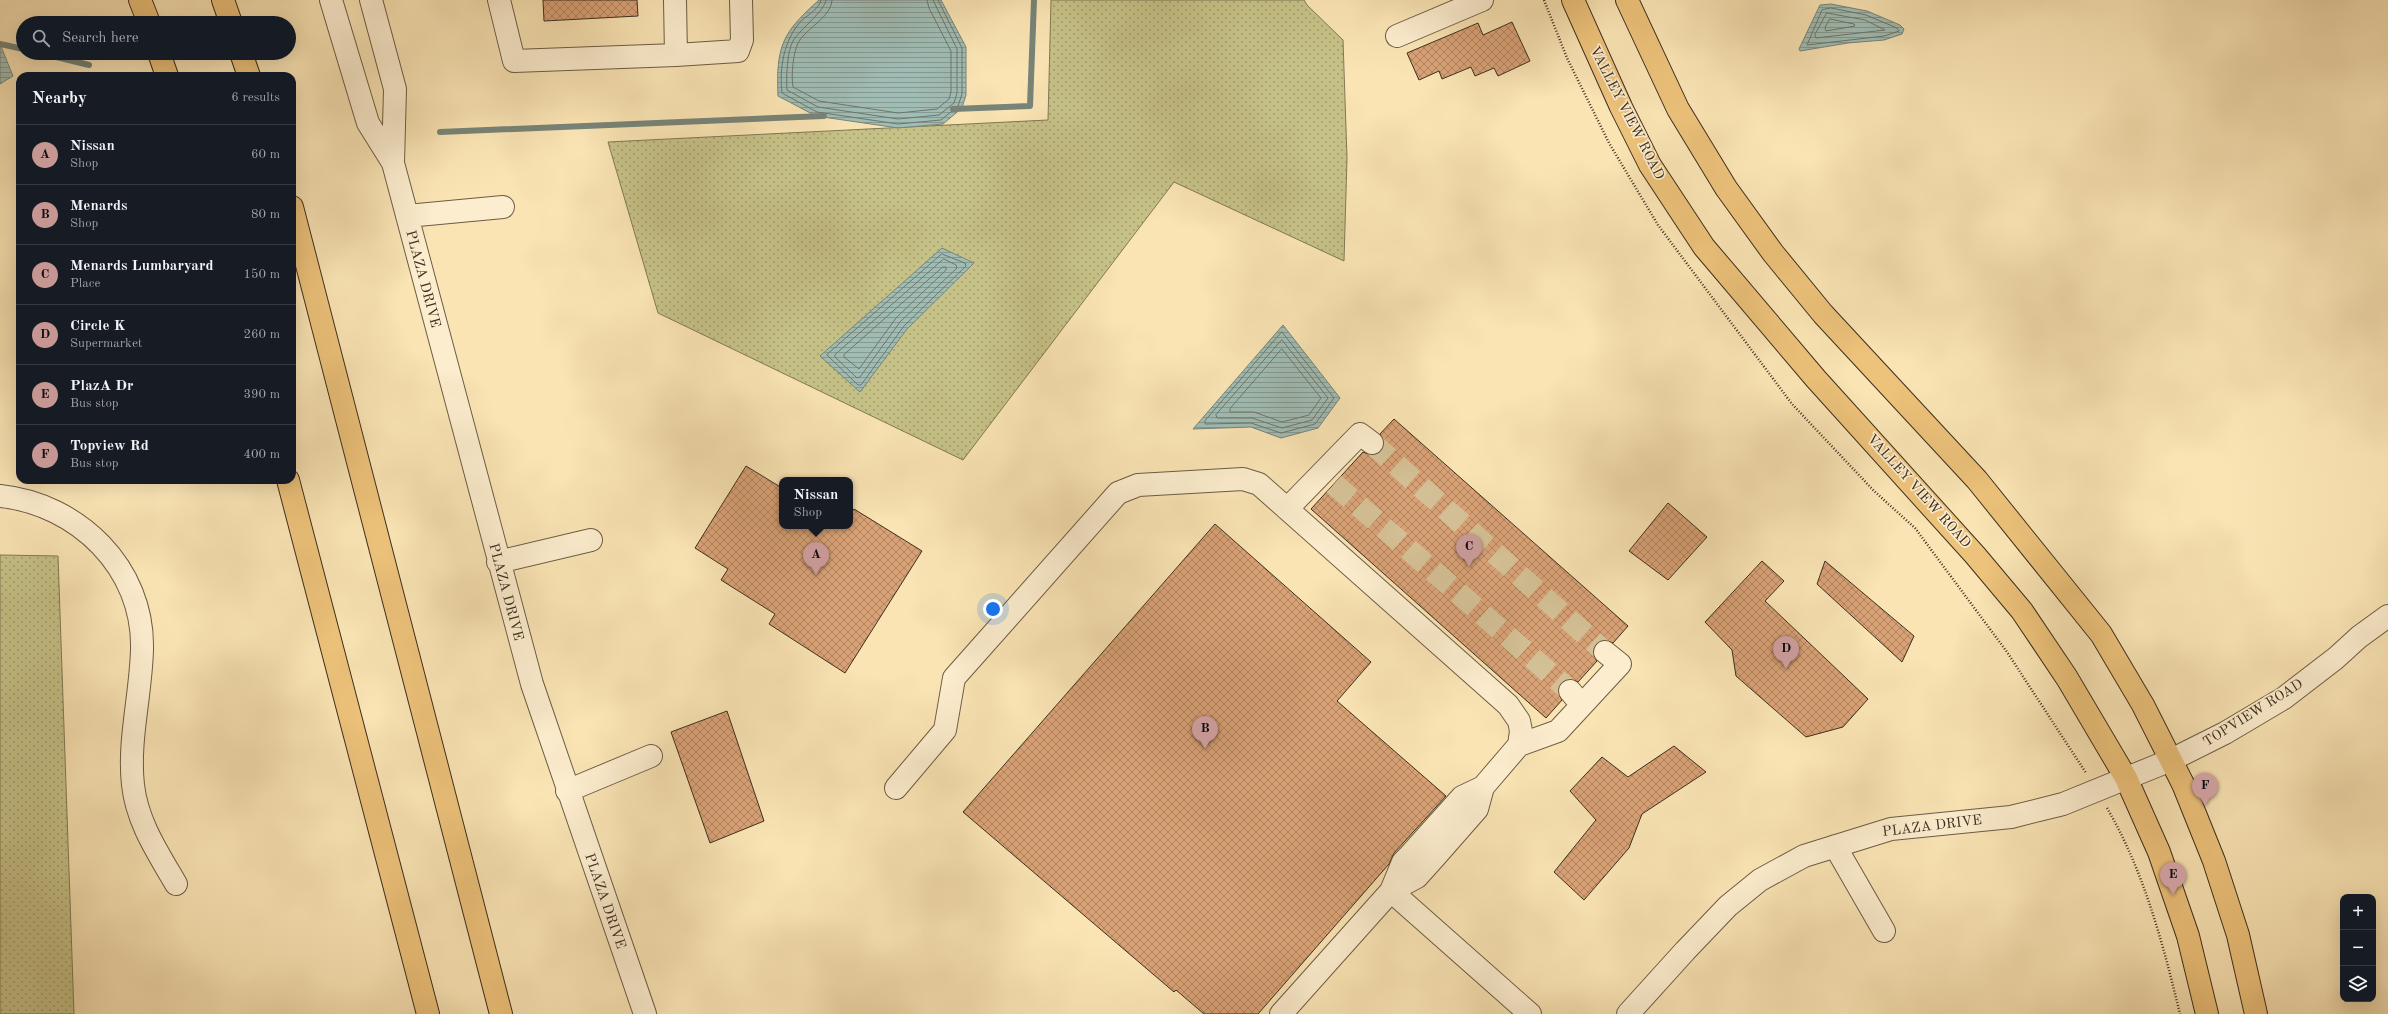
<!DOCTYPE html>
<html lang="en">
<head>
<meta charset="utf-8">
<style>
	body { margin:0; font-family:"Old Standard TT",serif; background:#242831; color:#f1f3f6 }
	.controls { position:absolute; right:12px; bottom:12px; display:grid; overflow:hidden; border-radius:8px; box-shadow:0 4px 16px #0002 }
	.controls button { width:36px; height:36px; display:grid; place-items:center; padding:0; border:0; border-bottom:1px solid #363941; background:#171b24; color:#f1f3f6; font:20px sans-serif }
	.you { position:absolute; left:993px; top:609px; width:14px; height:14px; margin:-10px; border:3px solid #fff; border-radius:50%; background:#1a73e8; box-shadow:0 0 0 6px #1a73e833 }
	.badge { display:grid; place-items:center; width:26px; height:26px; border-radius:50%; background:#c59692; color:#111; font-size:13px; font-weight:700 }
	.pin { position:absolute; translate:-50% -33px; filter:drop-shadow(0 1px 2px #0008) }
	.pin::after { content:''; position:absolute; top:21px; width:14px; height:12px; background:inherit; clip-path:polygon(0 0,100% 0,50% 100%) }
	.popup { position:absolute; left:779px; top:477px; width:74px; height:52px; box-sizing:border-box; display:grid; place-content:center; border-radius:8px; background:#171b24; filter:drop-shadow(0 1px 3px #0005); font-size:13px; white-space:nowrap; color:#9ea1a6 }
	.popup b { font-size:15px; color:#f1f3f6 }
	.popup::after { content:''; position:absolute; left:50%; top:100%; margin-left:-8px; border:8px solid transparent; border-top-color:#171b24 }
	.list { margin:0; padding:0; list-style:none }
	h2 { display:flex; justify-content:space-between; align-items:center; height:52px; margin:0; padding:0 16px; font-size:17px }
	h2 small { font-size:13px; font-weight:400; color:#9ea1a6 }
	.list li { display:grid; grid-template-columns:26px 1fr auto; gap:12px; align-items:center; box-sizing:border-box; height:60px; padding:0 16px; border-top:1px solid #363941 }
	.list b { display:block; font-size:15px; white-space:nowrap }
	.list p { margin:0; font-size:13px; white-space:nowrap; color:#9ea1a6 }
	.list em { font-size:13px; font-style:normal; color:#9ea1a6 }
	.icon { flex:none; width:22px; height:22px; fill:none; stroke:currentColor; stroke-width:2; stroke-linecap:round; stroke-linejoin:round }
	.map { position:relative; flex:none; width:2388px; height:1014px; overflow:hidden }
	.search { position:absolute; background:#171b24; box-shadow:0 4px 16px #0002; left:16px; top:16px; width:280px; height:44px; display:flex; align-items:center; gap:10px; box-sizing:border-box; padding:0 14px; border-radius:22px; color:#9ea1a6; font-size:15px }
	.panel { position:absolute; background:#171b24; box-shadow:0 4px 16px #0002; left:16px; top:72px; width:280px; height:412px; border-radius:12px }
	.map>svg:first-child { display:block }
	.grass { fill:url(#grass-dots); stroke:#827854 }
	.water { fill:url(#water-rules); stroke:#788479 }
	.lines { fill:none; stroke-linecap:round; stroke-linejoin:round }
	.shore { stroke:#6e766a; stroke-width:1 }
	.stream { stroke:#788479; stroke-width:6 }
	.building { fill:url(#building-cross-hatch); stroke:#3d2e20 }
	.minor-tunnel { stroke:#d4c096; stroke-width:22; stroke-dasharray:22 11; stroke-linecap:butt }
	.minor-casing { stroke:#6c5c45; stroke-width:24 }
	.major-casing { stroke:#3d2e20; stroke-width:24 }
	.highway-casing { stroke:#3d2e20; stroke-width:24 }
	.path { stroke:#3d2e20; stroke-width:2.5; stroke-dasharray:1 2; stroke-linecap:butt }
	.minor { stroke:#fcedce; stroke-width:22 }
	.major { stroke:#edc27a; stroke-width:22 }
	.highway { stroke:#edc27a; stroke-width:22 }
	.labels { text-anchor:middle; dominant-baseline:central; stroke-width:3.5; stroke-linejoin:round; paint-order:stroke }
	.street-label { font-size:14px; fill:#3d2e20; stroke:#fcedce }
</style>
</head>
<body>
<div class="map">
<svg width="2388" height="1014" viewBox="0 0 2388 1014">
	<defs>
		<pattern id="grass-dots" width="8" height="8" patternUnits="userSpaceOnUse"><rect width="8" height="8" fill="#c6c287"/><path d="M2 2h.1M6 6h.1" fill="none" stroke="#a29e6e" stroke-width="1.8" stroke-linecap="round"/></pattern>
		<pattern id="water-rules" width="6" height="5" patternUnits="userSpaceOnUse"><rect width="6" height="5" fill="#a0bdb5"/><path d="M0 2.5h6" fill="none" stroke="#849a93"/></pattern>
		<pattern id="building-cross-hatch" width="8" height="8" patternUnits="userSpaceOnUse"><rect width="8" height="8" fill="#d9a276"/><path d="M0 0l8 8M0 8l8-8" fill="none" stroke="#b18460"/></pattern>
	</defs>
	<rect width="100%" height="100%" fill="#fae4b4"/>
	<filter id="stains"><feTurbulence type="fractalNoise" baseFrequency=".005" numOctaves="4"/><feColorMatrix values="0 0 0 0 .2 0 0 0 0 .09 0 0 0 0 .02 0 0 0 .5 -.17"/></filter>
	<radialGradient id="worn" r=".72"><stop offset=".6" stop-color="#630" stop-opacity="0"/><stop offset="1" stop-color="#630" stop-opacity=".3"/></radialGradient>
	<!-- grass -->
	<path class="grass" d="M1051,0H1304L1307,5L1343,40L1347,158L1344,261L1174,182L963,460L658,313L608,142L1048,120Z
		M0,555L58,556L74,1014H0Z"/>
	<!-- water -->
	<path class="water" d="M819,0H941L966,47V95L962,108L943,124L898,128L816,116L778,96C776,46 782,33 819,0Z
		M1831,4L1867,11L1900,25L1904,29L1902,34L1884,40L1848,43L1800,51L1799,49L1820,5Z
		M0,44L13,76L0,84Z
		M942,248L974,263L907,329L860,392L820,356Z
		M1283,325L1340,398L1318,428L1281,438L1251,427L1193,429Z"/>
	<g class="lines">
		<!-- shore -->
		<path class="shore" d="M821,0C820,8 808,15 802,20C784,39 779,68 782,93L817,112L898,124L941,120L958,106L962,94V48L938,0
			M826,0C825,11 800,29 793,41C787,51 786,79 787,90L818,107L898,119L939,115L954,103L957,93V49L933,0
			M832,0C831,18 806,28 798,43C793,54 791,75 793,87L819,101L898,113L937,109L949,99L951,92V51L929,8L927,0
			M1831,8L1866,15L1897,28L1899,31L1884,36L1807,45L1822,10Z
			M1827,13L1865,20L1885,30L1816,38L1815,35Z
			M1830,19L1854,24L1855,26L1826,31L1825,28Z
			M942,254L965,263L966,266L904,326L861,385H858L827,355Z
			M944,259L956,265L957,268L900,322L860,377L857,378L835,357V355Z
			M943,267H946V270L896,318L859,369L844,357V355Z
			M1282,332L1334,398L1315,424L1281,433L1251,423L1205,424V421Z
			M1282,340L1328,398L1312,420L1282,428L1252,418H1217L1216,415Z
			M1282,349L1321,398L1309,415L1282,422L1254,412H1230V409Z"/>
		<!-- stream -->
		<path class="stream" d="M0,44L23,49
			M40,53L89,65
			M953,109L1030,106L1034,0
			M440,132L824,116"/>
	</g>
	<!-- building -->
	<path class="building" d="M543,0H637L638,16L544,21Z
		M1512,22L1530,61L1498,76L1494,68L1475,76L1471,67L1442,79L1439,71L1419,80L1407,53L1478,23L1483,35Z
		M1394,419L1628,626L1613,643L1606,640L1596,644L1593,651L1597,661L1578,682L1568,679L1562,682L1558,693L1562,700L1546,718L1311,509L1363,452L1371,455L1382,451L1384,444L1380,434Z
		M746,466L782,488V526H850V515L854,509L922,551L845,673L769,624L775,614L721,580L728,569L695,548Z
		M1668,503L1707,537L1668,580L1629,551Z
		M1215,524L1371,662L1337,701L1446,796L1394,853L1389,864L1258,1014H1204L1176,990L1174,992L963,812Z
		M1762,561L1784,581L1765,601L1868,699L1843,727L1806,737L1736,676L1732,650L1705,622Z
		M1825,561L1914,636L1902,662L1817,584Z
		M727,711L764,821L710,843L671,732Z
		M1674,746L1706,772L1642,814L1629,848L1584,900L1554,872L1596,820L1570,791L1602,757L1628,777Z"/>
	<g class="lines">
		<!-- minor-tunnel -->
		<path class="minor-tunnel" d="M1372,443L1605,652
			M1334,484L1570,691"/>
		<!-- minor casing -->
		<g class="minor-casing">
			<path id="minor" d="M331,0L368,123L393,163L532,684L645,1014
				M371,0L395,89L393,163
				M499,0L514,61L676,55L675,0
				M1397,36L1482,0
				M676,55L738,51L742,40L741,0
				M407,216L503,207
				M0,496C78,504 144,568 142,649C141,695 128,740 133,785C137,822 158,853 176,884
				M1287,509L1360,434L1372,443
				M498,562L591,540
				M1570,691L1582,705
				M1519,745L1558,731L1620,664L1605,652
				M896,788L945,730L954,678L1118,493L1138,485L1243,479L1259,484L1508,705L1519,721L1521,731L1519,745L1483,787L1462,797L1408,857L1403,862L1391,891L1281,1014
				M567,791L651,756
				M1835,846L1884,931
				M1391,891L1530,1014
				M1391,891L1417,877L1435,857L1477,809L1483,787
				M1628,1014L1685,951L1728,906L1760,880L1804,856L1891,829L2011,817L2063,804L2171,760L2225,733L2284,698L2336,658L2359,637L2388,616"/>
		</g>
		<!-- major casing -->
		<g class="major-casing">
			<path id="major" d="M1573,0L1621,107L1650,165L1704,247L1816,379L1975,555L2022,611L2067,678L2126,778L2159,852L2188,936L2207,1014
				M1627,0L1678,109L1726,188L1773,253L1823,314L1977,480L2101,634L2143,705L2183,784L2214,861L2238,935L2256,1014"/>
		</g>
		<!-- highway casing -->
		<g class="highway-casing">
			<path id="highway" d="M140,0L149,23
				M223,0L231,23
				M159,53L167,76
				M241,53L249,76
				M292,207L501,1014
				M288,480L428,1014"/>
		</g>
		<!-- path -->
		<path class="path" d="M1544,0L1567,58L1609,143L1658,225L1792,404L1874,491L1915,528L2007,652L2086,773
			M2107,808C2144,871 2163,944 2180,1014"/>
		<!-- minor -->
		<use href="#minor" class="minor"/>
		<!-- major -->
		<use href="#major" class="major"/>
		<!-- highway -->
		<use href="#highway" class="highway"/>
	</g>
	<g class="labels">
		<!-- street labels -->
		<g class="street-label">
			<text transform="translate(1627 113) rotate(63)">VALLEY VIEW ROAD</text>
			<text transform="translate(423 279) rotate(75)">PLAZA DRIVE</text>
			<text transform="translate(1919 491) rotate(48)">VALLEY VIEW ROAD</text>
			<text transform="translate(506 592) rotate(75)">PLAZA DRIVE</text>
			<text transform="translate(2253 713) rotate(-32)">TOPVIEW ROAD</text>
			<text transform="translate(1932 826) rotate(-7)">PLAZA DRIVE</text>
			<text transform="translate(605 901) rotate(71)">PLAZA DRIVE</text>
		</g>
	</g>
	<rect width="100%" height="100%" filter="url(#stains)"/>
	<rect width="100%" height="100%" fill="url(#worn)"/>
</svg>
<div class="controls">
<button>+</button>
<button>−</button>
<button><svg class="icon" aria-label="layers" viewBox="0 0 24 24"><path d="M12 4l9 5-9 5-9-5zM3 14l9 5 9-5"/></svg></button>
</div>
<div class="you"></div>
<div class="pin badge" style="left:816px;top:575px">A</div>
<div class="popup"><b>Nissan</b>Shop</div>
<div class="pin badge" style="left:1205px;top:749px">B</div>
<div class="pin badge" style="left:1469px;top:567px">C</div>
<div class="pin badge" style="left:1786px;top:669px">D</div>
<div class="pin badge" style="left:2173px;top:895px">E</div>
<div class="pin badge" style="left:2205px;top:806px">F</div>
<div class="search"><svg class="icon" aria-label="search" viewBox="0 0 24 24"><circle cx="10" cy="10" r="6"/><path d="M15 15l6 6"/></svg>Search here</div>
<section class="panel">
<h2>Nearby<small>6 results</small></h2>
<ul class="list">
<li><span class="badge">A</span><div><b>Nissan</b><p>Shop</p></div><em>60 m</em></li>
<li><span class="badge">B</span><div><b>Menards</b><p>Shop</p></div><em>80 m</em></li>
<li><span class="badge">C</span><div><b>Menards Lumbaryard</b><p>Place</p></div><em>150 m</em></li>
<li><span class="badge">D</span><div><b>Circle K</b><p>Supermarket</p></div><em>260 m</em></li>
<li><span class="badge">E</span><div><b>PlazA Dr</b><p>Bus stop</p></div><em>390 m</em></li>
<li><span class="badge">F</span><div><b>Topview Rd</b><p>Bus stop</p></div><em>400 m</em></li>
</ul>
</section>
</div>
</body>
</html>
